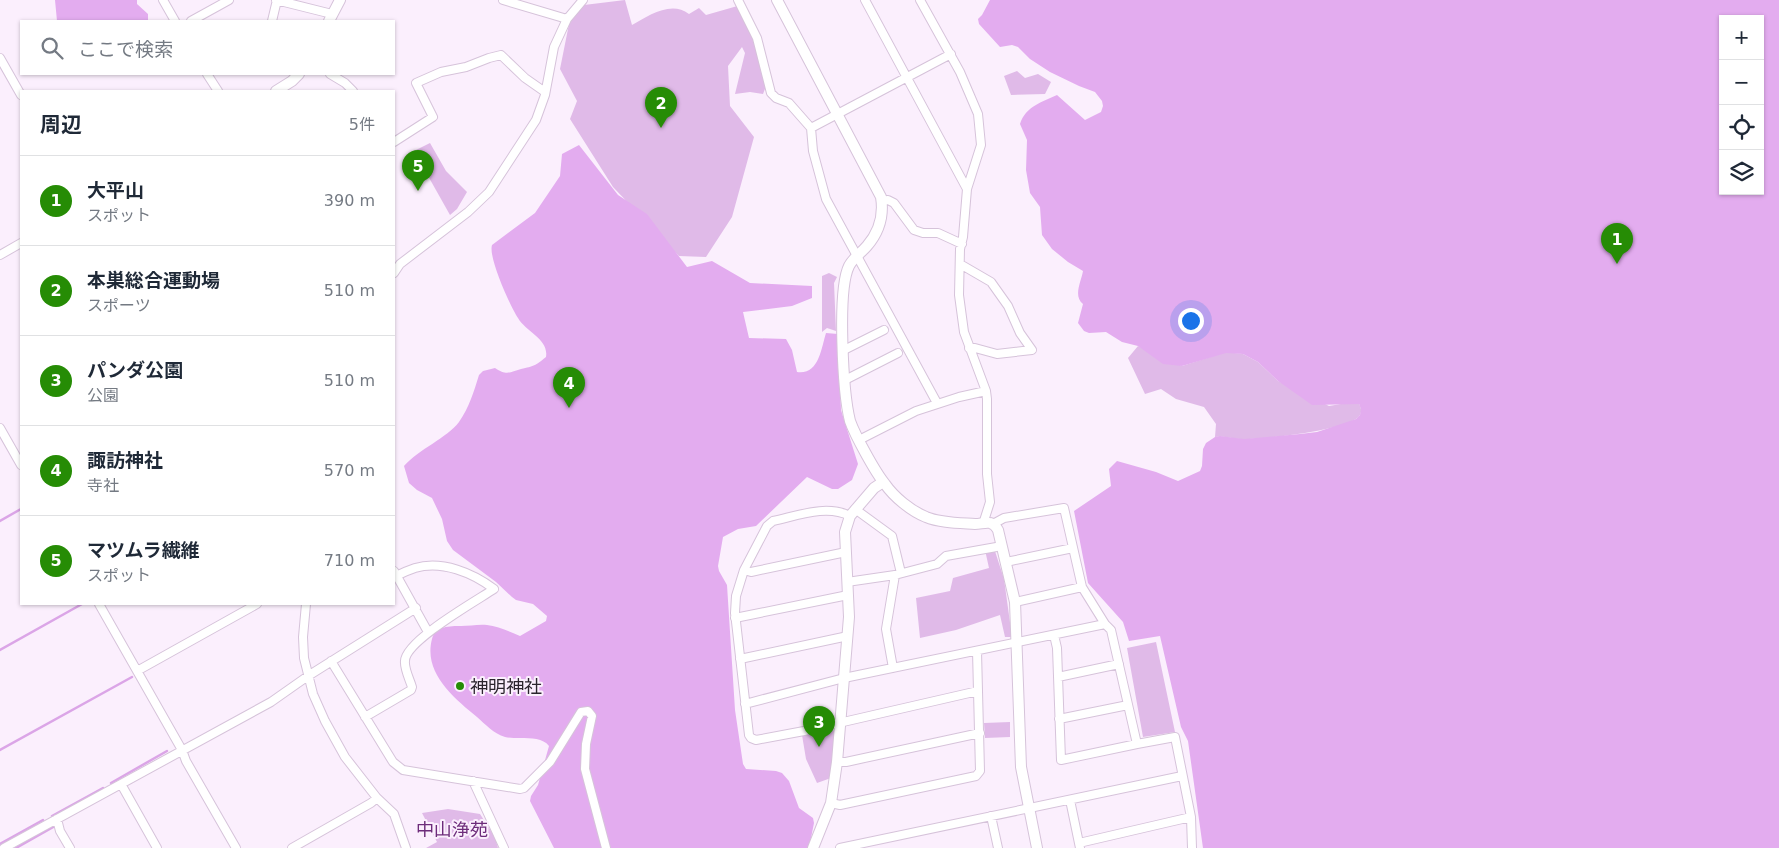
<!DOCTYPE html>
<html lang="ja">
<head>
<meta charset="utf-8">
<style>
	body { margin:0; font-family:"DejaVu Sans","Noto Sans JP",sans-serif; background:#f2f2f3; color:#1f2937 }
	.controls { position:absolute; right:15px; top:15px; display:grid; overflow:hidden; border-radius:0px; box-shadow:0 1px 4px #0004 }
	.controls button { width:45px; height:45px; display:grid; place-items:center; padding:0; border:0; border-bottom:1px solid #e0e1e3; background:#fff; color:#1f2937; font:25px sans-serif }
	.you { position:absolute; left:1190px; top:320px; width:18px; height:18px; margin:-12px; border:4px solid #fff; border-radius:50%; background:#1a73e8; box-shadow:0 0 0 8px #1a73e833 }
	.badge { display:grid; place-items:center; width:32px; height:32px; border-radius:50%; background:#268c05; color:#fff; font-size:16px; font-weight:700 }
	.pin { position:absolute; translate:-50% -41px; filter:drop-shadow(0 1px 2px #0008) }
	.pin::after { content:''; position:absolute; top:26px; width:18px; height:15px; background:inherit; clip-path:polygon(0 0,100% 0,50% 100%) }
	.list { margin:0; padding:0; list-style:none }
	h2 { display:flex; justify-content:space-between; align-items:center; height:65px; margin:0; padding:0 20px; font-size:21px }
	h2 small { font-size:16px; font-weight:400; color:#747a83 }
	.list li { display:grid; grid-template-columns:32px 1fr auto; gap:15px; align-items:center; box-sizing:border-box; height:90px; padding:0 20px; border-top:1px solid #e0e1e3 }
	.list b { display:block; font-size:19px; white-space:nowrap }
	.list p { margin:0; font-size:16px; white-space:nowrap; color:#747a83 }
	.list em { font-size:16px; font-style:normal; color:#747a83 }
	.icon { flex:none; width:28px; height:28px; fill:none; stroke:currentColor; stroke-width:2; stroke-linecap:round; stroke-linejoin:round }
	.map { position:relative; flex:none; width:1779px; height:848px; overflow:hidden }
	.search { position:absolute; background:#fff; box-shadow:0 1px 4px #0004; left:20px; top:20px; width:375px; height:55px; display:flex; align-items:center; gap:12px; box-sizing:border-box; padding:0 18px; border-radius:0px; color:#747a83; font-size:19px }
	.panel { position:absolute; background:#fff; box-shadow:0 1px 4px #0004; left:20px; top:90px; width:375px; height:515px; border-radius:0px }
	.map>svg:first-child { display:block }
	.green { fill:#e0bae8 }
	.forest { fill:#e3acef; fill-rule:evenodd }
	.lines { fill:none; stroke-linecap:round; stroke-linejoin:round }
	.stream { stroke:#dba5e7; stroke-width:2.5 }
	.minor-casing { stroke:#d6c3da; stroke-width:10 }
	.tertiary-casing { stroke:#d6c3da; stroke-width:12 }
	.minor { stroke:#fff; stroke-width:8 }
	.tertiary { stroke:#fff; stroke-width:10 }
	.poi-dot { fill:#268c05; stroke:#fbeffd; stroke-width:2 }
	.labels { text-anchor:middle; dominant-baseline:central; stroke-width:4; stroke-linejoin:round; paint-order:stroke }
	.poi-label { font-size:18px; fill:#2b242d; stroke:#fbeffd; text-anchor:start }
	.park-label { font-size:18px; fill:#6d2c7a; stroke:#fbeffd }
</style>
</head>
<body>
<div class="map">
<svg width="1779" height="848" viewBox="0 0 1779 848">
	<rect width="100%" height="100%" fill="#fbeffd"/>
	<!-- green -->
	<path class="green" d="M625,0L632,25C648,16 671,0 689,14L699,8L706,15L741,5L768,81L763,94L750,92L735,94L745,53L742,47L728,66L730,106L754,137L732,217L706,257L679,256L613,187L570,119L577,101L560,69L569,24L584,5Z
		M1017,71L1025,78L1038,74L1051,82L1045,94L1011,95L1004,76Z
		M430,143L446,171L467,192L457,209L450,215L414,151Z
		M829,273L837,277L834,283L836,331L827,328L822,332V276Z
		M1138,346L1182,366L1226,352L1243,354L1258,362L1278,381L1329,406L1347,403L1359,404C1361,407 1362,411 1360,415C1352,430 1260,440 1241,439C1232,439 1224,435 1215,437L1216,424L1204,407L1176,399L1161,389L1145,394L1128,358Z
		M994,548L1004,579L1012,637H1005L1000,615L956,630L920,638L916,598L950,591L953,578L989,568L985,550Z
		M1156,642L1175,732L1143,737L1127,648Z
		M1010,722V737L985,738L984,723Z
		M833,730L836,734L831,778L817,783L806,759L802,735Z
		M448,809L480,814L495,837L498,848H426L437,842L422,813Z"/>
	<!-- forest -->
	<path class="forest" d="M55,0H137V4L148,14V21H57Z
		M990,0H1779V848H1203L1188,741L1181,727L1160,636L1129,641L1123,622L1088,583L1074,511L1111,486L1109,469L1117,461L1156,472L1178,481L1200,471L1202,466L1203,449L1206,443L1215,437L1220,436L1244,439L1300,434L1317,432L1356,419L1360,415L1361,409L1359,404L1312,405L1278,381L1258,362L1243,354L1226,353L1182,366L1163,364L1138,346L1122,342L1106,332L1089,333L1084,331L1078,323L1083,304C1073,296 1081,282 1083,271L1068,262L1052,249L1042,235L1040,207L1030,193L1026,170L1027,140L1020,124C1026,106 1042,102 1057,95L1085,120L1101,112L1103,106L1102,101L1095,92L1079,86L1050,72L1030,59L1018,47L1012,45L1000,47L979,24L978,19L982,15ZM1723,19H1760V191H1723Z
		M579,145L618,195L647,214L687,267L712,261L750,283L812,286V298L792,306L743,312L749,338L786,339L792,350L797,372C819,375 821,349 826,333L838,334L841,410L858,464L852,480L838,489H832L807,477L756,526L738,529L723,537L718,566L719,571L727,585L735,710L743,764L746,769L776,771L782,773L789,781L799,808L813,818L814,823L809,848H554L530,801L531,796L538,785L549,746C540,734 518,740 505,737C494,734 485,724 477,717C454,698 423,673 432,639C435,626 450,626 461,626C469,626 479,624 487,625C498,626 510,632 520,636L546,621L547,616L533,604L516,600L512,597L496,582L453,550L447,541L442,519L432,498L417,490L409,483L404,466C419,449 447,438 459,422C469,408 474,391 479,375L483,371L495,368C507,376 510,372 521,369C534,366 535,366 546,357C549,339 526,332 518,318C510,306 488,257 492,245L535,213L560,176L562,154Z"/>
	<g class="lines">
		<!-- stream -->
		<path class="stream" d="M0,521L21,509
			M0,650L82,604
			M0,750L132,677
			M111,783L167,751
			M52,816L103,788
			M0,844L43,820
			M16,848L55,826"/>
		<!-- minor casing -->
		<g class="minor-casing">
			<path id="minor" d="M163,0L175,21
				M276,0L332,14
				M503,0L567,19
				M738,0L757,38L771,93L776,98L789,103L811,128L813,151L826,199L937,403
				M865,0L967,189
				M920,0L960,72L978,114L981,145L967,189L963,237L960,249L959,295L964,332L986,391L987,399V474L990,502L983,524
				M191,21L229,0
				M272,21L277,0
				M0,58L21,95
				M207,74L218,91
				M330,74L345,83L353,91
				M811,128L951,54
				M394,142L433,117L416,83L441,72L466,67L489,58L501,55L525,78L545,92
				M882,201L888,200L894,203L914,230L923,233H938L962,244
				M0,255L21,243
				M960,264L991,282L1008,306L1020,333L1032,350L997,354L975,348H969
				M394,273L400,264L468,212L489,192L536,120L545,95L554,47L567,19L583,0
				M844,350L884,330
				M845,380L898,353
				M0,428L21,465
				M859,440L916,411L959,397L986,391
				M855,509L892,536L901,573
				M993,524L1004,518L1064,508L1082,587L1105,624
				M846,552L751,572L744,570L736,596L735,613L749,735L751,738L756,740L804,731L978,691
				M1006,562L1073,548
				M744,570L767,526L773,521C797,516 826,504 850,516
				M394,571L428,632
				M847,582L895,575L937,564L946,556L1002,546
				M1015,602L1082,587
				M99,604L182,750L186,761L236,848
				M306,604L303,637L304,658L313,694L325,721L345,757L377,798L394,814L406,848
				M735,618L848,595
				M1054,635L1057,648L1061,760L1137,744
				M740,659L848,636
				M331,661L393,762L403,770L520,789L524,788L550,762L581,712L588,711L592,716L586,744L585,769L606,848
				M893,668L886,629L895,575
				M137,671L257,604
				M1058,677L1119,664
				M745,704L844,678L1105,624L1111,630L1137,744L1175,737L1191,817L1192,848
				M365,717L411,690L412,687C410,680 404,669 405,661C405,641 476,601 494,589C473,573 442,560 415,568C409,570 402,573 396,576
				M1059,719L1128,705
				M837,762H846L980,733
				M473,781L504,848
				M121,784L157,848
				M1070,800L1080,848
				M831,803L840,805L976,776L980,771L977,651
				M991,816L998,848
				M57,819L60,831L70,848
				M1079,843L1191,817
				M4,848L271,702L308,676L416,608
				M292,848L371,803L377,798
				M840,848L1182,776"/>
		</g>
		<!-- tertiary casing -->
		<g class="tertiary-casing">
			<path id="tertiary" d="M777,0L881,197C884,215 879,232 867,246C861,253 853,258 849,266C837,290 843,393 850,421C855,435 875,472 885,484C894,497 911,511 926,517C940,523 960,523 975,524C980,524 986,522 990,523C995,524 996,527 998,530L1015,602L1021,767L1037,848
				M329,21L340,0
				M276,91L292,81L299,74
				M813,848L831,803L837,762L849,617L845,532L850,516L874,488L883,482"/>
		</g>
		<!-- minor -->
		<use href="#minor" class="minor"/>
		<!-- tertiary -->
		<use href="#tertiary" class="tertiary"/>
	</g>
	<!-- markers -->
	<circle class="poi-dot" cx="460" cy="686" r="5"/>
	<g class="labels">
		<!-- poi labels -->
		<g class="poi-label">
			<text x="470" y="686">神明神社</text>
		</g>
		<!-- park labels -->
		<g class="park-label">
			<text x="452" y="829">中山浄苑</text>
		</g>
	</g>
</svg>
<div class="controls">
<button>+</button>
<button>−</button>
<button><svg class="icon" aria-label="locate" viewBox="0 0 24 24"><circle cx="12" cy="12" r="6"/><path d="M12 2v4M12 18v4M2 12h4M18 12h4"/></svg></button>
<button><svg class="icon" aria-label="layers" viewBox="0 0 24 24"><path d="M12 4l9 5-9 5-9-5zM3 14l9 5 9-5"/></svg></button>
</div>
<div class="you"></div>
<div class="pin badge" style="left:1617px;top:264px">1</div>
<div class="pin badge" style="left:661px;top:128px">2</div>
<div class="pin badge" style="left:819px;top:747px">3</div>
<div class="pin badge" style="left:569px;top:408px">4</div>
<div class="pin badge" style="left:418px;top:191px">5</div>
<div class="search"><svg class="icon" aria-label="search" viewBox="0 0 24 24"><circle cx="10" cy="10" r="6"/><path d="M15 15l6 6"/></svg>ここで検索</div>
<section class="panel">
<h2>周辺<small>5件</small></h2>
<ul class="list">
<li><span class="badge">1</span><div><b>大平山</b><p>スポット</p></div><em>390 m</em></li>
<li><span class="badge">2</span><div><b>本巣総合運動場</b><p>スポーツ</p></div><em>510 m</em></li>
<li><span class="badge">3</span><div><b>パンダ公園</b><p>公園</p></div><em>510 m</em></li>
<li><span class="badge">4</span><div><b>諏訪神社</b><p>寺社</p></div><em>570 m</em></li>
<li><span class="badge">5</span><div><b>マツムラ繊維</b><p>スポット</p></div><em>710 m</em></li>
</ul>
</section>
</div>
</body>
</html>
